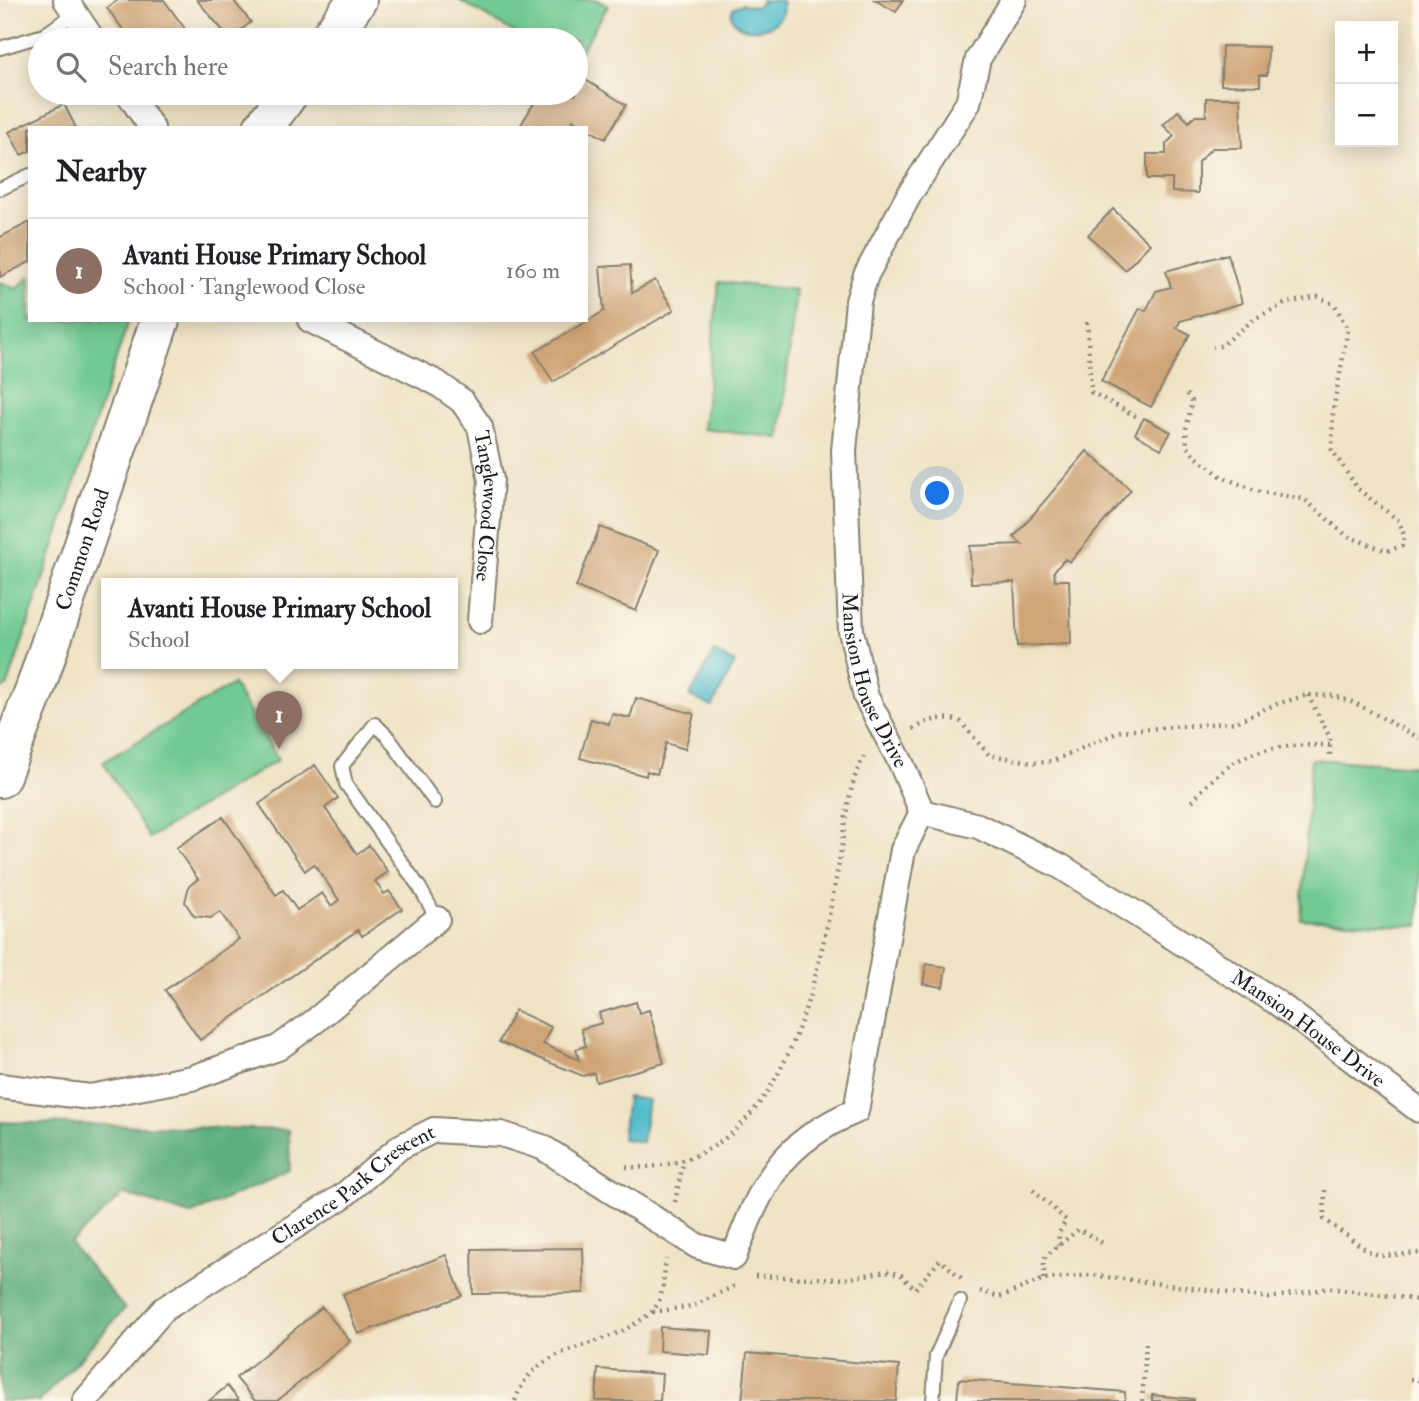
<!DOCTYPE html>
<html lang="en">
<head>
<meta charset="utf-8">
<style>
	body { margin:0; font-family:"IM FELL Double Pica",serif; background:#f2f2f2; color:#202124 }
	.controls { position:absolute; right:21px; top:21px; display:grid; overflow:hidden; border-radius:0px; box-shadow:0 4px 18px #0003 }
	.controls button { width:63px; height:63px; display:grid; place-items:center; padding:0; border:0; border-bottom:2px solid #e0e0e0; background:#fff; color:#202124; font:35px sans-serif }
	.you { position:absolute; left:938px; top:494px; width:24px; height:24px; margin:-18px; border:5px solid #fff; border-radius:50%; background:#1a73e8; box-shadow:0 0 0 10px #1a73e833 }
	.badge { display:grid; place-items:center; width:46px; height:46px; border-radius:50%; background:#b45309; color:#fff; font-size:23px; font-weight:700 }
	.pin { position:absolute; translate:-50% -58px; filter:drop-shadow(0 2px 4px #0008) }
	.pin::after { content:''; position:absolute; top:37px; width:24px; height:21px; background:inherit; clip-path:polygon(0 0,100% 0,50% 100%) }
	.popup { position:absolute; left:101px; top:578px; width:357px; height:91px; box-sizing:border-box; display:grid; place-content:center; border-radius:0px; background:#fff; filter:drop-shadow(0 2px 5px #0005); font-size:23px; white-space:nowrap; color:#757577 }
	.popup b { font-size:26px; color:#202124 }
	.popup::after { content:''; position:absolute; left:50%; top:100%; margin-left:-14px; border:14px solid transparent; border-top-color:#fff }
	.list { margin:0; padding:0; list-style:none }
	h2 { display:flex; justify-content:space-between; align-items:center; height:91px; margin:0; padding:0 28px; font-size:30px }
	h2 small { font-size:23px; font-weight:400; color:#757577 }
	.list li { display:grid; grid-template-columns:46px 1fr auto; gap:21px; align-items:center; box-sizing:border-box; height:105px; padding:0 28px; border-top:2px solid #e0e0e0 }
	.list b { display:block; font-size:26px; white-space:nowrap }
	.list p { margin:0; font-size:23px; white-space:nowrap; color:#757577 }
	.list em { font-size:23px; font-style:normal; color:#757577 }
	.icon { flex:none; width:38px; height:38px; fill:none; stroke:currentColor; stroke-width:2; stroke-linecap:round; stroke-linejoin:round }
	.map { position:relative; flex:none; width:1419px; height:1401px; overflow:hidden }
	.search { position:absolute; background:#fff; box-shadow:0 4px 18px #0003; left:28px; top:28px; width:560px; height:77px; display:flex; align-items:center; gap:18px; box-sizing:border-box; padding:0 24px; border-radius:38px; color:#757577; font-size:26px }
	.panel { position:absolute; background:#fff; box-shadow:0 4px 18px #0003; left:28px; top:126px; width:560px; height:196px; border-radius:0px }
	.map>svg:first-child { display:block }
	.green { fill:#71ca91; stroke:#467356; stroke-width:2 }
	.forest { fill:#5cae7b; stroke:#3c654c; stroke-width:2 }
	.water { fill:#4fbcca; stroke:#366c73; stroke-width:2 }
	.building { fill:#cfa476 }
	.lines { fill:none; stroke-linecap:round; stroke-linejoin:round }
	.service-casing { stroke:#868070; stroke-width:16 }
	.minor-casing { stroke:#868070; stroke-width:28 }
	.primary-casing { stroke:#868070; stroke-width:42 }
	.path { stroke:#868070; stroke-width:4.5; stroke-dasharray:2 5; stroke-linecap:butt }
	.service { stroke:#fff; stroke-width:12 }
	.minor { stroke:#fff; stroke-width:24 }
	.primary { stroke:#fff; stroke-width:38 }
	.labels { text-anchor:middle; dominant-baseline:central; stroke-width:5; stroke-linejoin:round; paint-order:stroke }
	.street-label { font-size:21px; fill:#1c1c1c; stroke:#fbf7ec }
</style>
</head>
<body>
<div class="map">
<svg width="1419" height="1401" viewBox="0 0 1419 1401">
	<rect width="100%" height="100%" fill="#fbf7ec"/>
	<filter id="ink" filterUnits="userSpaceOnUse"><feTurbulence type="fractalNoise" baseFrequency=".0143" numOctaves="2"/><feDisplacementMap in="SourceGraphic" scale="14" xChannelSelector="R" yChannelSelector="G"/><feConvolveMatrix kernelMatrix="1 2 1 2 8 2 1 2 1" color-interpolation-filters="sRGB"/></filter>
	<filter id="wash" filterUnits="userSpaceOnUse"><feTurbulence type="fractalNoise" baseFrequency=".00686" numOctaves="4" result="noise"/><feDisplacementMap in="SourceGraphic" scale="28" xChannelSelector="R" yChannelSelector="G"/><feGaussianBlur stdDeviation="1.57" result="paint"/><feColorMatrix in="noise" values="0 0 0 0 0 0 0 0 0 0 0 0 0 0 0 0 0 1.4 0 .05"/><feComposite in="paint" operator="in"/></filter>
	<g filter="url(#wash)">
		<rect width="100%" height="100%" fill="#efe3c5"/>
		<!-- green -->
		<path class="green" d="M459,0H598L608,6L576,59V40H527Z
			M30,276V320H129L8,685L0,690V282L17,288Z
			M719,282L796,290L780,438L703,429Z
			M233,684L278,760L149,838L103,762Z
			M1311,759L1419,766V926L1301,919Z"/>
		<!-- forest -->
		<path class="forest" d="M0,1122L289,1130L290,1171L190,1215L124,1194L70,1243L125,1309L40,1401H0Z"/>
		<!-- water -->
		<path class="water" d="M761,0L782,1C791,38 721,37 733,8L742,4L756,7L763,2Z
			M714,652L735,663L712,707L690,696Z
			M627,1097L648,1100L642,1142L622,1139Z"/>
		<g id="blocks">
			<!-- building -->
			<path class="building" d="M118,0H164L193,40H131L107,8Z
				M197,0H233L251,22L230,39Z
				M875,0H903L896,12Z
				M1222,46L1268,47L1267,75H1260V86L1221,85Z
				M584,79L626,105L605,139L573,120L569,128H519L540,93L575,95Z
				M1206,98H1240L1242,148H1212L1198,162V193L1172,192V179H1147V154H1166V144L1174,136L1163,125L1178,111L1189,122L1195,116H1206Z
				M64,104L76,128H30V151L21,155L9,132Z
				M1113,209L1150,244L1125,270L1088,235Z
				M30,222V262L0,277V237Z
				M1228,254L1242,303L1180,321L1177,328L1190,334L1151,407L1101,381L1140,308L1146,311L1156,291L1171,287L1166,271Z
				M630,265L632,293L655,280L674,310L553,382L535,352L604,311L600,267Z
				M1144,418L1171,432L1161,449L1135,434Z
				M1087,451L1131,490L1070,562L1065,559L1054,571L1055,580H1069L1071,644L1017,646L1014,582L971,583L970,546L1022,544L1014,537Z
				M600,527L659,550L636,611L576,587Z
				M636,698L694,714L685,749L666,743L657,774L647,771L646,776L580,758L591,719L609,724L612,714L630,718Z
				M315,765L338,798L325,808L357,854L369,845L388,872L375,881L384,894L389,891L402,909L362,936L358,930L200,1040L165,990L239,939L220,912L211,918L194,916L185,902L189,886L198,879L176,848L223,817L276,895L283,890L297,910L322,893L331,906L339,900L314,864L305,871L259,804Z
				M926,964L946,967L943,987L923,984Z
				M636,1002L639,1013L649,1010L664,1063L596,1082L594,1073L583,1076L499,1042L515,1010L551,1027L543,1044L579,1060L576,1049L586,1046L581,1029L602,1023L599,1013Z
				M583,1248L584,1293L473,1294L472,1249Z
				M446,1255L462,1296L358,1334L343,1294Z
				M322,1307L350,1341L277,1401H255L236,1378Z
				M660,1327L711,1331L709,1355L659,1351Z
				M747,1353L899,1366L896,1401H742Z
				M598,1369L662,1374L660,1401H596Z
				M959,1379L1125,1392V1401H957Z
				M227,1386L239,1401H209Z
				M1152,1395L1194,1399V1401H1152Z"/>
		</g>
	</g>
	<g filter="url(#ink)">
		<use href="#blocks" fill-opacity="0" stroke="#868070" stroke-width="2"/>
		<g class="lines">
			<!-- service casing -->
			<g class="service-casing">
				<path id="service" d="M0,48L44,35L75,13
					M0,189L30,175
					M435,802L388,737L375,724L342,766L346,784L420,888L437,919
					M933,1401L936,1356L960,1301"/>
			</g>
			<!-- minor casing -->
			<g class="minor-casing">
				<g id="minor">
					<path d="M66,0L93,40"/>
					<path id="s1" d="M1014,0L978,59L968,103L909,195L866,275L858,301L844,451L851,631L866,697L901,763L922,812L978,826L1060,866L1276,1002L1419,1110"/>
					<path d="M128,93L152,128"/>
					<path id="s2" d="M310,320L437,383L462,401L480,427L491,480L480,621"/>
					<path d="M0,1086L90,1097L192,1078L278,1048L315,1021L437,919"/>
					<path id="s3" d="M85,1401L164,1309L343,1196L400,1147L434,1130L501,1134L542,1147L697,1246L734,1257C761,1184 781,1142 856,1111L903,850L922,812"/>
				</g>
			</g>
			<!-- primary casing -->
			<g class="primary-casing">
				<g id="primary">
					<path d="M328,40L357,0"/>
					<path d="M263,128L289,93"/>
					<path id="s4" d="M0,778L35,689L160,320"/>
				</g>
			</g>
			<!-- path -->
			<path class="path" d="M1087,322L1091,392L1139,418
				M1187,394L1192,401L1186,429L1187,446L1194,455L1222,477L1260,492L1304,499L1347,536L1387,551L1402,546L1405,538L1399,521L1358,489L1332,450L1333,410L1348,330L1335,305L1318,297L1286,303L1256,318L1221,346L1213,347
				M1308,695L1330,738V758
				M913,729C928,721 944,714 961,722L989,755L1038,763L1053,761L1121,731L1236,722L1276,704L1308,695L1335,696L1355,703L1419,738
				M1192,801C1237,749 1264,745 1331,745
				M626,1167C783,1175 816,987 838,868C845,832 846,786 865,755
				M1033,1190L1066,1220L1059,1233L1058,1246
				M1325,1190L1324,1219L1368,1251L1381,1256L1419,1253
				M675,1202L683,1163
				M755,1276L845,1279L886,1271L901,1275L915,1289L940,1260L964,1280
				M1044,1279V1259L1047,1255L1079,1229L1104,1244
				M980,1291L1000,1297L1044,1279L1092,1275L1269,1298L1330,1288L1419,1300
				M653,1312L693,1306L737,1285
				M1410,1379L1419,1380
				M515,1401C535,1343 592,1352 636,1323C646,1317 654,1312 659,1301C664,1288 664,1273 666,1259
				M1142,1401L1146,1343"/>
			<!-- service -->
			<use href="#service" class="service"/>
			<!-- minor -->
			<use href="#minor" class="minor"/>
			<!-- primary -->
			<use href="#primary" class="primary"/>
		</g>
	</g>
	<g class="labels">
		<!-- street labels -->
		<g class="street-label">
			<text stroke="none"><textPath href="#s2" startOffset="284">Tanglewood Close</textPath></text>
			<text stroke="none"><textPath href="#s4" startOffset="243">Common Road</textPath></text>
			<text stroke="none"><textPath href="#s1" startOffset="726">Mansion House Drive</textPath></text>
			<text stroke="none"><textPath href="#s1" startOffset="1314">Mansion House Drive</textPath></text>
			<text stroke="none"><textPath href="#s3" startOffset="348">Clarence Park Crescent</textPath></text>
		</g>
	</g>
</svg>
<div class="controls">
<button>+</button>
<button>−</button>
</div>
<div class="you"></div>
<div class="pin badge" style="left:279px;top:749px;background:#8d6e63">1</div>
<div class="popup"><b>Avanti House Primary School</b>School</div>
<div class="search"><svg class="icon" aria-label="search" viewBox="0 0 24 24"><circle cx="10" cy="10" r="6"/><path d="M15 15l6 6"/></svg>Search here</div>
<section class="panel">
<h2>Nearby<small></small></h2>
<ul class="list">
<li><span class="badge" style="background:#8d6e63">1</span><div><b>Avanti House Primary School</b><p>School · Tanglewood Close</p></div><em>160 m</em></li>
</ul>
</section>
</div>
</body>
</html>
